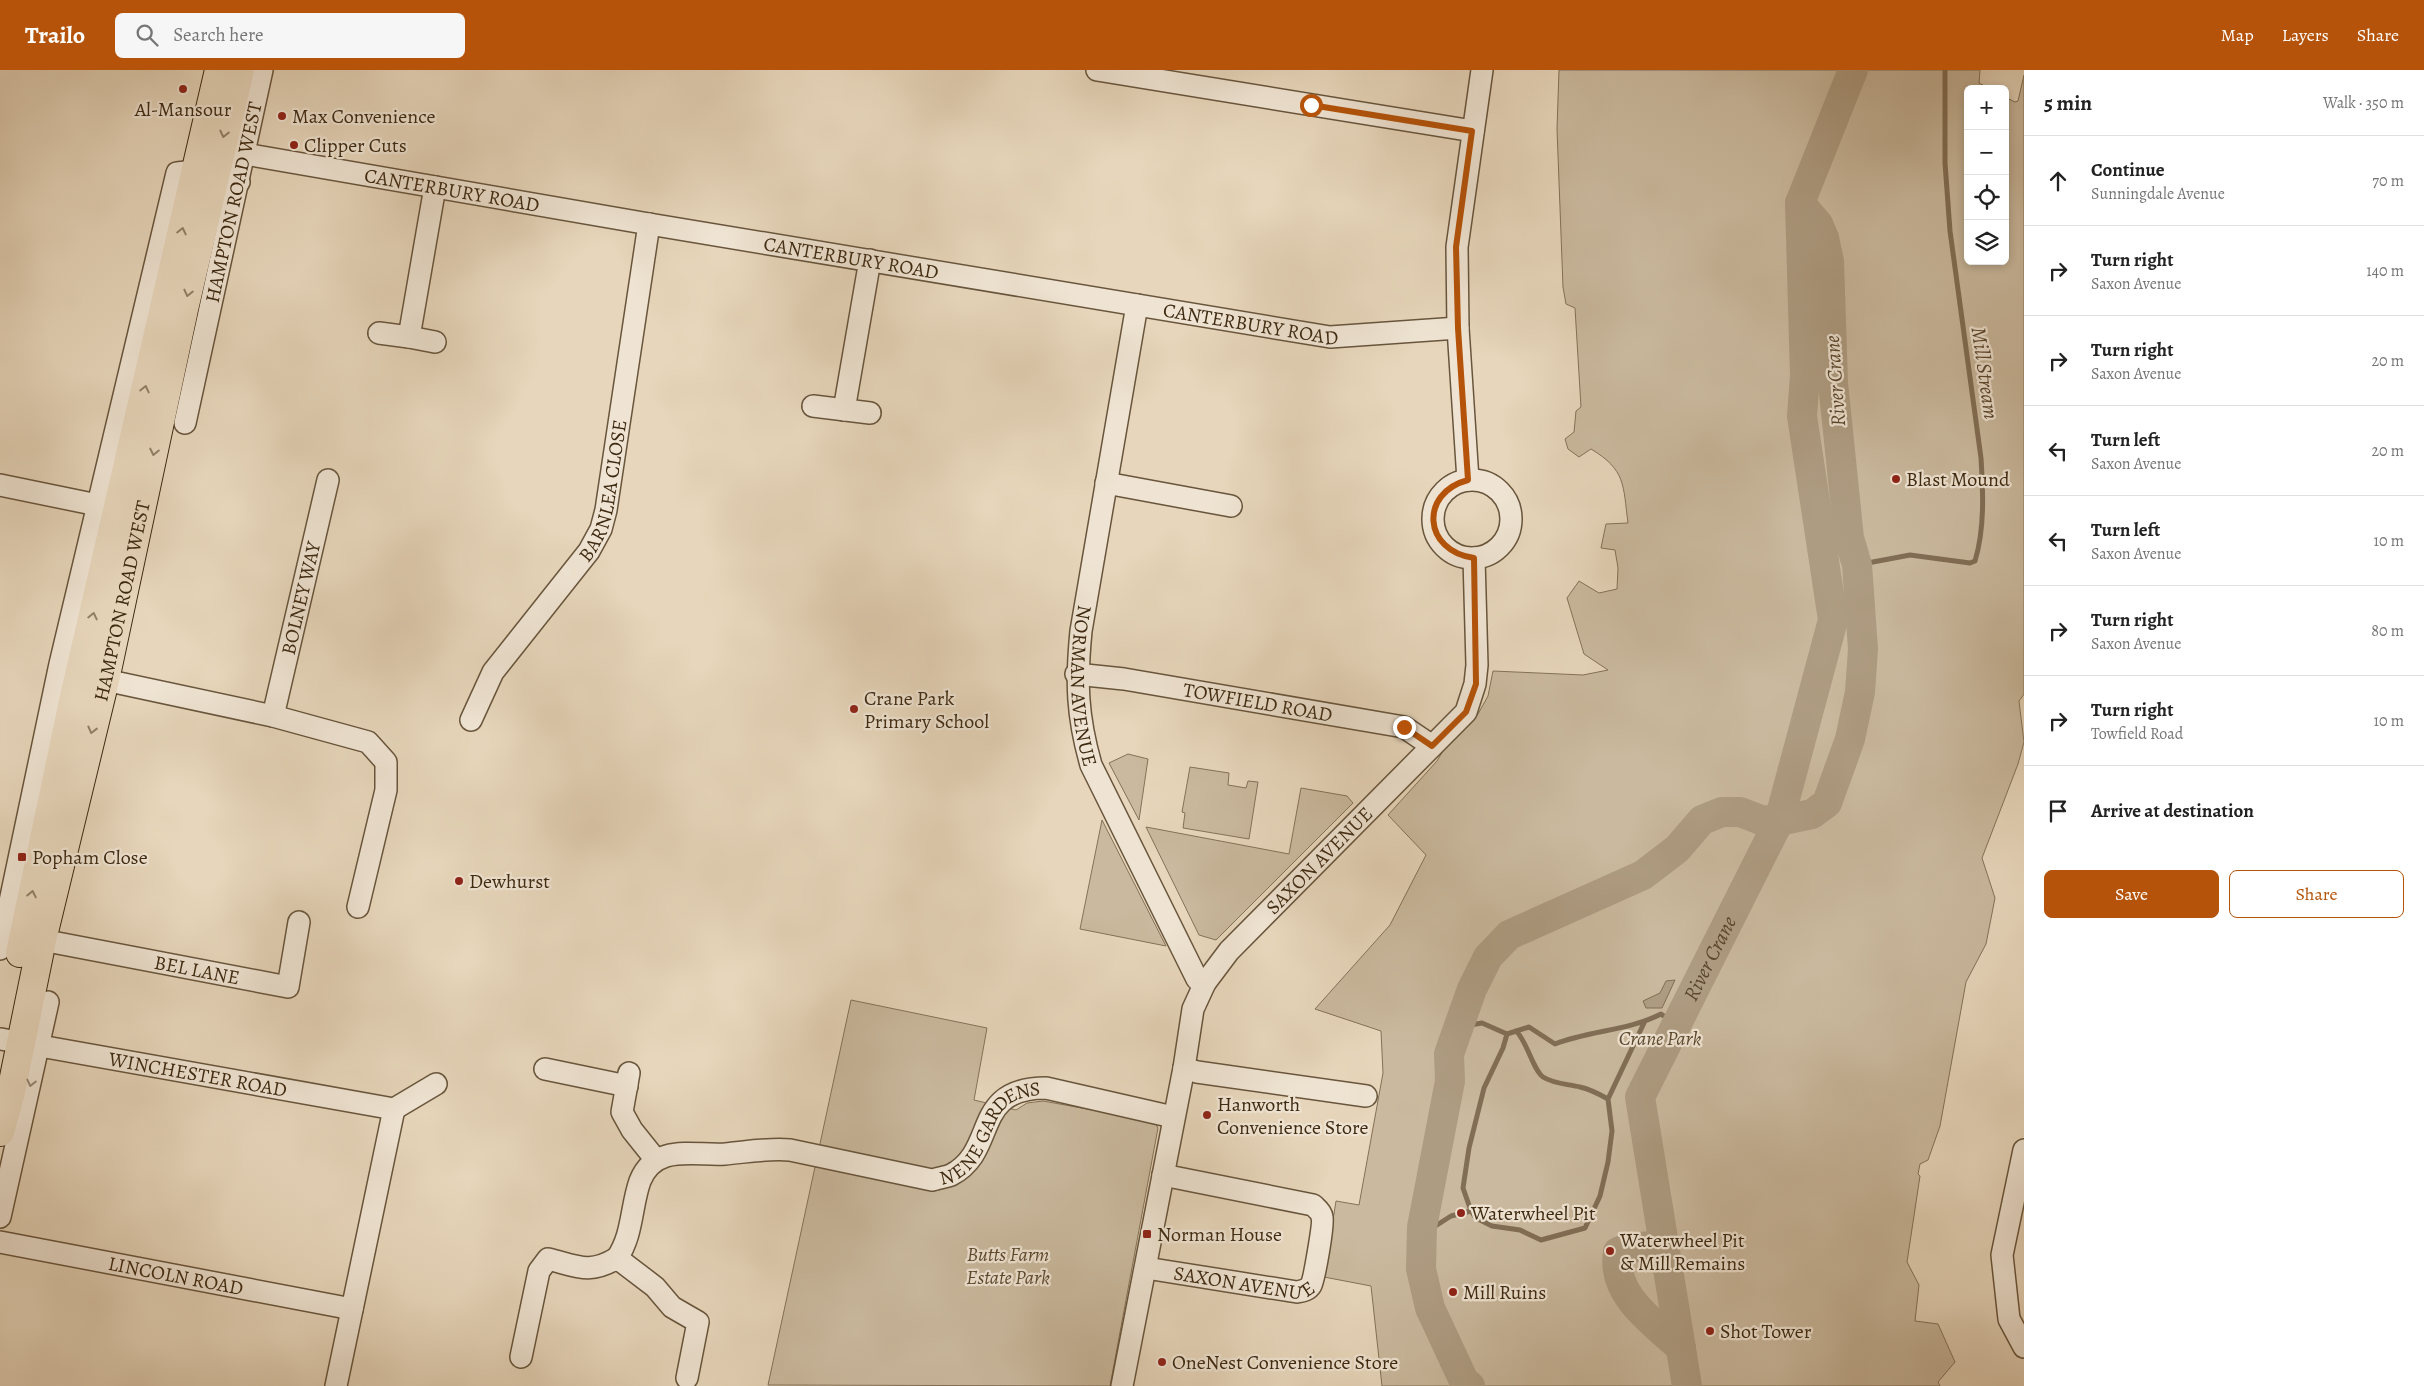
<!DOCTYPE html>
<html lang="en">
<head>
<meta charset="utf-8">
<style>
	body { margin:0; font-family:Alegreya,serif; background:#f6f6f6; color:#222 }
	.controls { position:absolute; right:15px; top:15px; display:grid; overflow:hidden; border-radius:8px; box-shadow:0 2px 8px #0003 }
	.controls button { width:45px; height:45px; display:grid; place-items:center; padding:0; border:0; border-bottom:1px solid #e0e0e0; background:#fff; color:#222; font:25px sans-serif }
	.stop { position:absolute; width:15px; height:15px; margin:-11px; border:4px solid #b45309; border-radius:50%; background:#fff }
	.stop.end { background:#b45309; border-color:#fff; box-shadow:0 1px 5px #0008 }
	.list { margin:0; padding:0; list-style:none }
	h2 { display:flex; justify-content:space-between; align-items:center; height:65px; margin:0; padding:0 20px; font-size:21px }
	h2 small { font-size:16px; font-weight:400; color:#767676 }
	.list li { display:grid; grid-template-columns:32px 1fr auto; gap:15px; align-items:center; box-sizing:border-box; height:90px; padding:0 20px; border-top:1px solid #e0e0e0 }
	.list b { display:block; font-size:19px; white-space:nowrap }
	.list p { margin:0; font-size:16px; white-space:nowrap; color:#767676 }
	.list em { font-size:16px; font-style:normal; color:#767676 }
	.actions { display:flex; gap:10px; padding:15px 20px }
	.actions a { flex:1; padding:11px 0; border:1px solid #b45309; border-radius:8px; text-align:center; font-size:18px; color:#b45309 }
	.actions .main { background:#b45309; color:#fff }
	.icon { flex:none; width:28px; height:28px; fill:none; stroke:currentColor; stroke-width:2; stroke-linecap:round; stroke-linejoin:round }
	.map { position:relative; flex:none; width:2024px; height:1316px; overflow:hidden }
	header { display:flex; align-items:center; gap:30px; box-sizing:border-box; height:70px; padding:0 25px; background:#b45309; color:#fff }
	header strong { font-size:24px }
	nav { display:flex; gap:28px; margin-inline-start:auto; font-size:18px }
	.search { width:350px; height:45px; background:#f6f6f6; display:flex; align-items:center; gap:12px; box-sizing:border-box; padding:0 18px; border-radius:8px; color:#767676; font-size:19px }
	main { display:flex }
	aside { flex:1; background:#fff }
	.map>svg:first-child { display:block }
	.green { fill:#cab99e; stroke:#847258 }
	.water { fill:#ae9c82; stroke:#816e55 }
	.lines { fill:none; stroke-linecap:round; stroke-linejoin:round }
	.stream { stroke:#816e55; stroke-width:5 }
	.river { stroke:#ae9c82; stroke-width:30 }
	.minor-casing { stroke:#68553c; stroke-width:24 }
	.major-casing { stroke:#3e2a12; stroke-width:30 }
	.minor { stroke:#efe4d3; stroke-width:21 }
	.major { stroke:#e7d6bb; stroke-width:28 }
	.oneway { stroke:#928066 }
	.oneway2 { stroke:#968772 }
	.route { stroke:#b45309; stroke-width:6 }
	.poi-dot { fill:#8f2418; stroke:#efe4d3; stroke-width:2 }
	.labels { text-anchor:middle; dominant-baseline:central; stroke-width:4.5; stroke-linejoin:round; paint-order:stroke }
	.poi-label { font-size:20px; fill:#3e2a12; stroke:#efe4d3; text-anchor:start }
	.street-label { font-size:20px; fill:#3e2a12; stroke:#efe4d3 }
	.park-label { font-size:20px; font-style:italic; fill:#5a472e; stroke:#efe4d3 }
	.water-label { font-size:21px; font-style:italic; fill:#5a462e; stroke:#efe4d3 }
</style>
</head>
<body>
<header>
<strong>Trailo</strong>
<div class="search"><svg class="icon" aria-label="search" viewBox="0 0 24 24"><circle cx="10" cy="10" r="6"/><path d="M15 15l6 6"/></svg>Search here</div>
<nav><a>Map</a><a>Layers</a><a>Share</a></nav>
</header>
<main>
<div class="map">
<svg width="2024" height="1316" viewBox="0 0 2024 1316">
	<rect width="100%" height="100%" fill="#e7d6bb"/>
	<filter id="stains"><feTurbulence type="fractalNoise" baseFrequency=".004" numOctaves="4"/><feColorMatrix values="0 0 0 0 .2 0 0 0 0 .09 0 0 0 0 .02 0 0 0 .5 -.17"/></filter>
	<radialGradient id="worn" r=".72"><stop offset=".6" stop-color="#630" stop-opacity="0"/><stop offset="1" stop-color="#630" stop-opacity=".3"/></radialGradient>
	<!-- green -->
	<path class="green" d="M1559,0H1980L1979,13L1990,19H1968V191H2005V27L2015,32L2018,31L2024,5V624L2019,631L2024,672L2018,694L1982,788L1995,828L1986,874L1966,912L1940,1056L1928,1090L1920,1094L1918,1104L1920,1106L1907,1192L1919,1215L1915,1251L1938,1254L1955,1292L1938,1312L1940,1316H1382L1371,1216L1324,1207L1336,1131L1359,1135L1383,1003L1381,961L1315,939L1390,855L1426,785L1388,745L1437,691L1454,662L1471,652L1478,644L1488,626L1493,601L1583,605L1608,600L1584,584L1567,528L1579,511L1599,523L1617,519L1618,498L1615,480L1601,478L1606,454L1628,453C1623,415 1626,400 1591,379L1579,387L1568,379L1565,369L1574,362L1576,341L1581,337L1575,238L1566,234L1563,217L1557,59Z
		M1128,684L1148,689L1139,750L1109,693Z
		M1190,697L1229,703L1228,715L1246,718L1248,711L1258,712L1249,769L1183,758L1185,743L1182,742Z
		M1301,718L1347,726L1353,733L1216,870L1199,865L1146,757L1289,784Z
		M1102,750L1166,876L1080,859Z
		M851,930L987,958L974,1030L1016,1040L1027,1033L1043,1031L1154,1051L1158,1058L1110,1316L768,1315Z"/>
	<!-- water -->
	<path class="water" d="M1675,910L1662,938H1646L1643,931L1660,923L1666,911Z"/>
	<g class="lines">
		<!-- stream -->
		<path class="stream" d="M1857,495L1910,485L1970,493L1975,491C1985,458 1983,421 1981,388L1950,161L1945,93V0
			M1459,957L1482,953L1507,964L1529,957L1555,974C1590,960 1628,961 1661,944L1668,949
			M1516,961C1527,971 1533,1000 1543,1007C1554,1014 1567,1014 1580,1017C1590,1019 1599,1024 1608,1029
			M1471,1141L1463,1118L1469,1078L1484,1018L1503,978L1507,964
			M1423,1164L1451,1146L1471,1141L1476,1148L1492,1156L1520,1160L1541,1170L1585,1158L1600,1126L1608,1092L1612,1061L1608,1029L1644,953"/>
		<!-- river -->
		<g class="river">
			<path d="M1664,1175L1628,1178L1618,1182C1611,1225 1653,1252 1681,1278"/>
			<path d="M1470,1316L1464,1311L1430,1238L1421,1199L1422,1157L1450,1011L1449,984L1472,919L1488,887L1509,865L1643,805L1677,779L1702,750L1722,742H1740L1761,750L1779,751L1812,744L1827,733L1850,669L1860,622L1863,579L1857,495L1849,468L1833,313L1829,191L1824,168L1818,154L1800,133"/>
			<path id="s1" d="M1687,1316L1640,1027L1779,751L1833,550L1802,346L1805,305L1800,133L1853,0"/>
		</g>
		<!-- minor casing -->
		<g class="minor-casing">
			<g id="minor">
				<path d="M1097,0L1473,61"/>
				<path id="s2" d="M245,84L649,154L1330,267L1458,258"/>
				<path d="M435,117L409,267L435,272"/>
				<path id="s3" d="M1137,235L1081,561C1076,612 1077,646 1091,695L1197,909L1205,913"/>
				<path d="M379,263L409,267"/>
				<path d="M813,336L870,343"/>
				<path d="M844,340L870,190"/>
				<path id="s4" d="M185,353L262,0"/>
				<circle cx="1472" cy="449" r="39"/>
				<path d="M1468,410L1458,258L1457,177L1482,0"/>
				<path d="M1106,413L1231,436"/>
				<path d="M0,415L112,438"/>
				<path d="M94,601L105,610L273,646L368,672L386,692V720L358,837"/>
				<path id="s5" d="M1076,604L1124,609L1404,657L1432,676"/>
				<path id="s6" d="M273,646L328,410"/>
				<path id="s7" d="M471,650L493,602L589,481L601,459L606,440L649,154"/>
				<path id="s8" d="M26,867L288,917L299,852"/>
				<path d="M0,879L60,594L177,103L195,101L239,112"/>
				<path id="s9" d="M1,969L394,1039L436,1014"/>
				<path d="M1184,998L1197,1002L1366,1026"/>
				<path d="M545,999L627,1016"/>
				<path d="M629,1003L622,1042L632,1060L656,1090"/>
				<path d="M2024,1080L2002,1185L2009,1249L2024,1277"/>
				<path d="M0,1147L48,932"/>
				<path id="s10" d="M0,1172L352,1239"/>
				<path id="s11" d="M617,1188C633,1165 631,1136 640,1111C655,1073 694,1086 725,1084C747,1082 768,1078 790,1080L932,1110C938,1108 946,1107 951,1105C999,1080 970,1018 1046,1018L1173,1047"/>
				<path id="s12" d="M1146,1198L1297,1222C1303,1221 1308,1220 1311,1215C1314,1210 1324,1154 1322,1147C1321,1141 1317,1139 1313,1135L1163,1105"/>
				<path d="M521,1287L539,1201L548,1189C577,1196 589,1205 617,1188L655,1217L672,1237L698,1252L687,1308"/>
				<path d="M336,1316L394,1039"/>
				<path id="s13" d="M1122,1316L1184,998L1193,939L1205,913L1229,881L1466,642L1475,614L1477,595L1474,488"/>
			</g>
		</g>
		<!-- major casing -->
		<g class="major-casing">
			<g id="major">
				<path d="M20,883L74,627L219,0"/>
				<path id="s14" d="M0,1062L11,1022L42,870L105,610L184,239L240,0"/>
			</g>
		</g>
		<!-- minor -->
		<use href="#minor" class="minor"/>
		<!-- major -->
		<use href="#major" class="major"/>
	</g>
	<!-- one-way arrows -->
	<defs><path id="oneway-chevron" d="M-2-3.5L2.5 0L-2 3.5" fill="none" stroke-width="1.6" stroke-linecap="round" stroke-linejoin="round" transform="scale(1.25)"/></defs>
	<g class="oneway">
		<use href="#oneway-chevron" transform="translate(224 64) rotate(103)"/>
		<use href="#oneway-chevron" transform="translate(182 161) rotate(-77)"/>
		<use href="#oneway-chevron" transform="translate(188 223) rotate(103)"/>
		<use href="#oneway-chevron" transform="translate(145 319) rotate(-77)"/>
		<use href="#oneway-chevron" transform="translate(154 382) rotate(102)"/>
		<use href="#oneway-chevron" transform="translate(93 546) rotate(-77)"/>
		<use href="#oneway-chevron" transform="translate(92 660) rotate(104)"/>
		<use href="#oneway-chevron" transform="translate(32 824) rotate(-78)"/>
	</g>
	<use class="oneway2" href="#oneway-chevron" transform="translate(31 1013) rotate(103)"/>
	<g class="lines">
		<!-- route -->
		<path class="route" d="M1311,35L1472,61L1456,177L1458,258L1468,410C1419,423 1423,481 1474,488L1476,614L1466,642L1432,676L1404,657"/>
	</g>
	<!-- markers -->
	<g class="poi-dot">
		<circle cx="183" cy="19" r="5"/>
		<circle cx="282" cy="46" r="5"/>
		<circle cx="294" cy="75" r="5"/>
		<circle cx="1896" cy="409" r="5"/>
		<circle cx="854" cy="639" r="5"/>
		<rect x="17" y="782" width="10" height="10" rx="2.5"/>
		<circle cx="459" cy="811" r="5"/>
		<circle cx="1207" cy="1045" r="5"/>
		<circle cx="1461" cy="1143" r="5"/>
		<rect x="1142" y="1159" width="10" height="10" rx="2.5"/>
		<circle cx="1610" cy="1181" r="5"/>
		<circle cx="1453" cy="1222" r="5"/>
		<circle cx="1710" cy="1261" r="5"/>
		<circle cx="1162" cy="1292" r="5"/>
	</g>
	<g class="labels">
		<!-- poi labels -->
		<g class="poi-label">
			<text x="183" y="39" text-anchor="middle">Al-Mansour</text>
			<text x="292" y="46">Max Convenience</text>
			<text x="304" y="75">Clipper Cuts</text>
			<text x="1906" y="409">Blast Mound</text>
			<text x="864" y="628">Crane Park<tspan x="864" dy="23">Primary School</tspan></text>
			<text x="32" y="787">Popham Close</text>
			<text x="469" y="811">Dewhurst</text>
			<text x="1217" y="1034">Hanworth<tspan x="1217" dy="23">Convenience Store</tspan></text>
			<text x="1471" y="1143">Waterwheel Pit</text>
			<text x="1157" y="1164">Norman House</text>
			<text x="1620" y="1170">Waterwheel Pit<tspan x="1620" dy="23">&amp; Mill Remains</tspan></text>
			<text x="1463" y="1222">Mill Ruins</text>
			<text x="1720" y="1261">Shot Tower</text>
			<text x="1172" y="1292">OneNest Convenience Store</text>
		</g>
		<!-- street labels -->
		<g class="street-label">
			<text stroke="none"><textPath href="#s2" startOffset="210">CANTERBURY ROAD</textPath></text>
			<text stroke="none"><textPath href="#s4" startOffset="226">HAMPTON ROAD WEST</textPath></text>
			<text stroke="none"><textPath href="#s2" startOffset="615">CANTERBURY ROAD</textPath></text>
			<text stroke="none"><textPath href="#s2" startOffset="1020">CANTERBURY ROAD</textPath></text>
			<text stroke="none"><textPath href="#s7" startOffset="270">BARNLEA CLOSE</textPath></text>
			<text stroke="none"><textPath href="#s6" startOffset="121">BOLNEY WAY</textPath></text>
			<text stroke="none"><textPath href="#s14" startOffset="545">HAMPTON ROAD WEST</textPath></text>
			<text stroke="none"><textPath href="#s3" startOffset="386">NORMAN AVENUE</textPath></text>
			<text stroke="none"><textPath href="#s5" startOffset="184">TOWFIELD ROAD</textPath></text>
			<text stroke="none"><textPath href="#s13" startOffset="580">SAXON AVENUE</textPath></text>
			<text stroke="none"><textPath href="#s8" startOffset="174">BEL LANE</textPath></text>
			<text stroke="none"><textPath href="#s9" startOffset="200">WINCHESTER ROAD</textPath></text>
			<text stroke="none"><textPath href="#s11" startOffset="468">NENE GARDENS</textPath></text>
			<text stroke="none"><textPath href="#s12" startOffset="99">SAXON AVENUE</textPath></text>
			<text stroke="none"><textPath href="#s10" startOffset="179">LINCOLN ROAD</textPath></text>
		</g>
		<!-- park labels -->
		<g class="park-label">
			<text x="1660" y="968">Crane Park</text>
			<text x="1008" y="1184">Butts Farm<tspan x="1008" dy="23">Estate Park</tspan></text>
		</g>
		<!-- water labels -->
		<g class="water-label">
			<text transform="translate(1985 303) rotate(82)">Mill Stream</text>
			<text transform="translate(1835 311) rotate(-94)">River Crane</text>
			<text stroke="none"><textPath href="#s1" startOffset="448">River Crane</textPath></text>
		</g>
	</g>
	<rect width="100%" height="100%" filter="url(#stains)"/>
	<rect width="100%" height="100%" fill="url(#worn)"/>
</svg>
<div class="controls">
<button>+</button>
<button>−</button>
<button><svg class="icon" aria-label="locate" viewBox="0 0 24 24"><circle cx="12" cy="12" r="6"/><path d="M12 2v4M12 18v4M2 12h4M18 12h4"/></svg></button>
<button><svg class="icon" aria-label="layers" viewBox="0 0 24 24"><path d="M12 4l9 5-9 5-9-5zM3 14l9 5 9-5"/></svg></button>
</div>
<div class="stop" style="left:1311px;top:35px"></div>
<div class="stop end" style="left:1404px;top:657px"></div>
</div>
<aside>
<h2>5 min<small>Walk · 350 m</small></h2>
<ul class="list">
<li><svg class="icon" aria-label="ahead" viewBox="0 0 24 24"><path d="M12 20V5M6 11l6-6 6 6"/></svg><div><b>Continue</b><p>Sunningdale Avenue</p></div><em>70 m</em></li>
<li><svg class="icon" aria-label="right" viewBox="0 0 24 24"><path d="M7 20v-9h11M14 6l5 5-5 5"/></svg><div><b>Turn right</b><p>Saxon Avenue</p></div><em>140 m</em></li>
<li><svg class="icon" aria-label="right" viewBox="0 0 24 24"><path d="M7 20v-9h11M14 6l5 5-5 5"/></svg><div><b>Turn right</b><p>Saxon Avenue</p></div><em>20 m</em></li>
<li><svg class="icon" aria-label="left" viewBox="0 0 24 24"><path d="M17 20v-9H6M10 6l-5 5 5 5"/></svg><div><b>Turn left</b><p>Saxon Avenue</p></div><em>20 m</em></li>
<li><svg class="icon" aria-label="left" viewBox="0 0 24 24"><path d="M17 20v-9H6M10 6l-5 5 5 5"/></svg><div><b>Turn left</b><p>Saxon Avenue</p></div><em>10 m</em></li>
<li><svg class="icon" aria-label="right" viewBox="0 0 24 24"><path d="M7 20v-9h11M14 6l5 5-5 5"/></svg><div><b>Turn right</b><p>Saxon Avenue</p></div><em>80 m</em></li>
<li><svg class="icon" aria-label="right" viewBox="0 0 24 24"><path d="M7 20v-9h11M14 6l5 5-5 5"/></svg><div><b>Turn right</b><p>Towfield Road</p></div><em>10 m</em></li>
<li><svg class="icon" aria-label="arrive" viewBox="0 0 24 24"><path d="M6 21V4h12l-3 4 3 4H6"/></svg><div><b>Arrive at destination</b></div></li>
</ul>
<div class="actions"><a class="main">Save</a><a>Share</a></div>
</aside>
</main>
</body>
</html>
